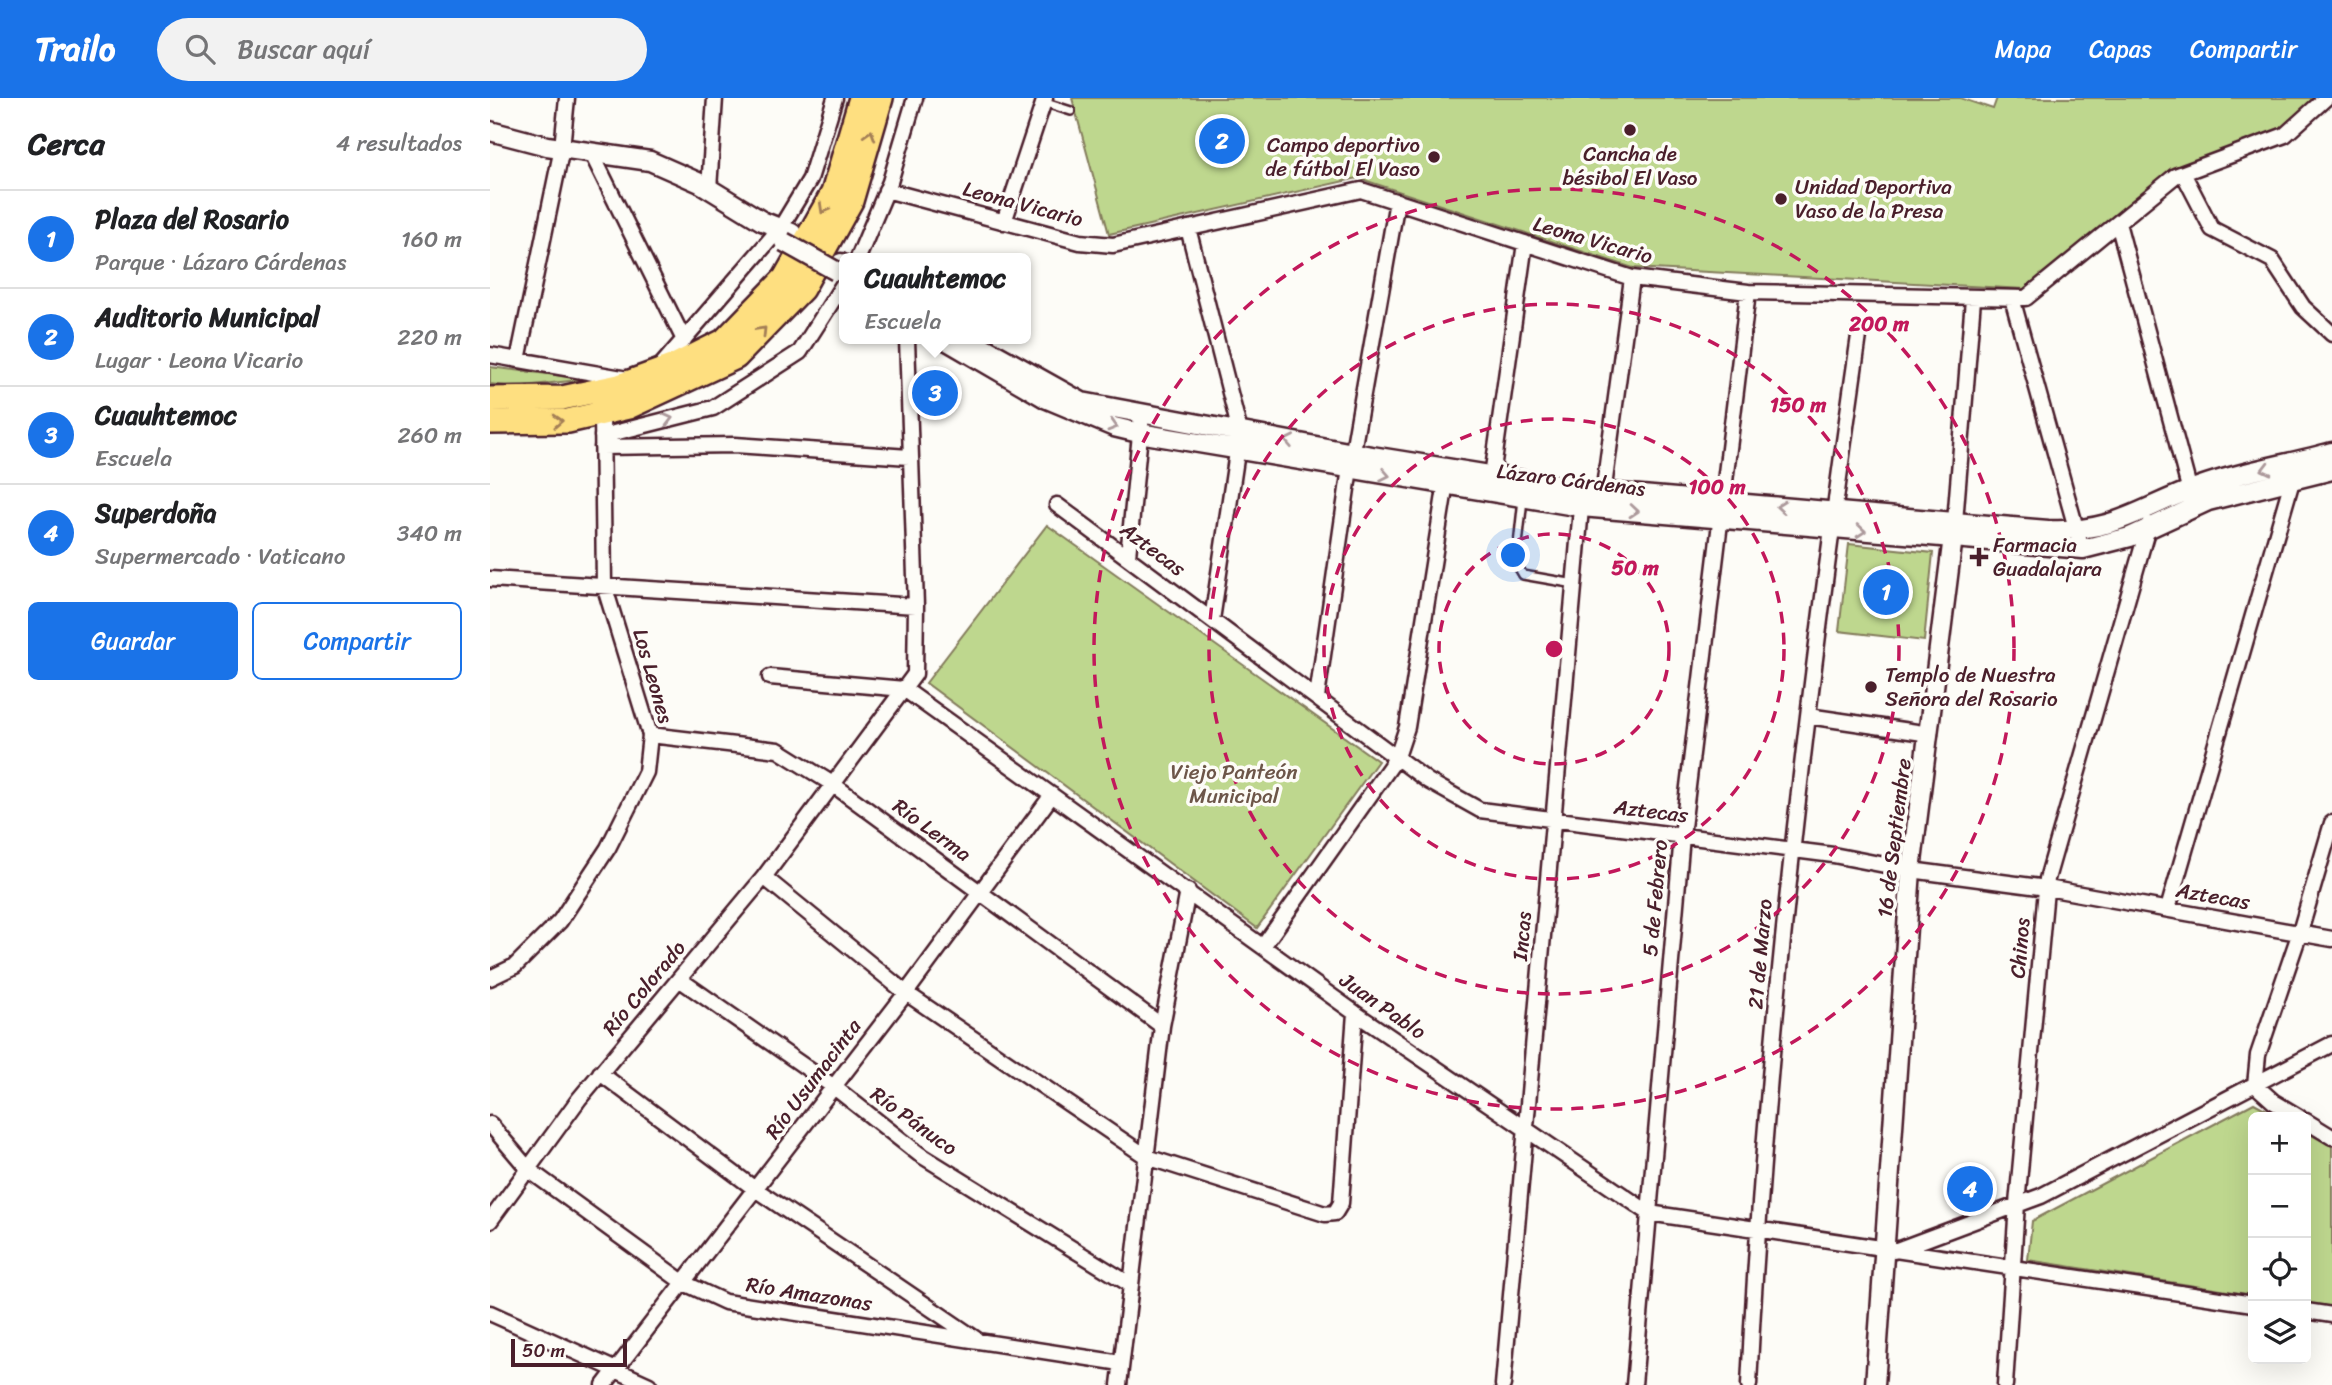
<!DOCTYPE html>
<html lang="es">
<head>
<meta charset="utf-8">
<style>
	body { margin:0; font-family:Sriracha,sans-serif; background:#f2f2f2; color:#202124 }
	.controls { position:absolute; right:21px; bottom:21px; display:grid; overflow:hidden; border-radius:10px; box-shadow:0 7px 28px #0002 }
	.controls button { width:63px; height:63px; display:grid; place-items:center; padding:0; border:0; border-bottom:2px solid #e0e0e0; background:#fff; color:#202124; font:35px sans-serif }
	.scale { position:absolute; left:21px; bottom:18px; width:116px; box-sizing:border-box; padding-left:7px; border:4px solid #4a1f2b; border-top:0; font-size:19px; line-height:24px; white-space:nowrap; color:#4a1f2b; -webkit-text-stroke:5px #fdfcf7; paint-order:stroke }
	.you { position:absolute; left:1024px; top:458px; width:24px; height:24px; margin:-18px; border:5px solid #fff; border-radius:50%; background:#1a73e8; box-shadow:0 0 0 10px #1a73e833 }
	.badge { display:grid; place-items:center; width:46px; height:46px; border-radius:50%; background:#1a73e8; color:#fff; font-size:23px; font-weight:700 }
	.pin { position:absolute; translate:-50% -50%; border:4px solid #fff; box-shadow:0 2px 7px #0006 }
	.popup { position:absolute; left:349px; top:155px; width:192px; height:91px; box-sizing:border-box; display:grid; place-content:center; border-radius:10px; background:#fff; filter:drop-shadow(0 2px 5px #0005); font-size:23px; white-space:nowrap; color:#757577 }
	.popup b { font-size:26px; color:#202124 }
	.popup::after { content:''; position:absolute; left:50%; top:100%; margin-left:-14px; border:14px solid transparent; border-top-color:#fff }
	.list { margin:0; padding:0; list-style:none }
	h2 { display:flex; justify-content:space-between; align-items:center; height:91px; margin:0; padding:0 28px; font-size:30px }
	h2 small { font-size:23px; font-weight:400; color:#757577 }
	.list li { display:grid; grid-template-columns:46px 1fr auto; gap:21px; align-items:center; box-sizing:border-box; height:98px; padding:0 28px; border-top:2px solid #e0e0e0 }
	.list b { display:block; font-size:26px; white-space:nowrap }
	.list p { margin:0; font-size:23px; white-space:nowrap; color:#757577 }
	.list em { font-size:23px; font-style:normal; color:#757577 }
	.actions { display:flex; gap:14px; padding:21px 28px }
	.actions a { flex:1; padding:16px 0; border:2px solid #1a73e8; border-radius:10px; text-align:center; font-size:24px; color:#1a73e8 }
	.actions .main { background:#1a73e8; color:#fff }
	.icon { flex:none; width:38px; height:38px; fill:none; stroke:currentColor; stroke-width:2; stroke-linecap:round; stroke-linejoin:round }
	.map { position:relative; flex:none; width:1842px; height:1287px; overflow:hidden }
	header { display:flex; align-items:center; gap:42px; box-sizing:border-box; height:98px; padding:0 35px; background:#1a73e8; color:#fff }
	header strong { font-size:33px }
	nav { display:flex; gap:38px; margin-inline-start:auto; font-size:24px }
	.search { width:490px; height:63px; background:#f2f2f2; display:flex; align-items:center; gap:18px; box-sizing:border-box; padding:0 24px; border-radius:38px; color:#757577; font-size:26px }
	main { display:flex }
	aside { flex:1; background:#fff }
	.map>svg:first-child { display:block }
	.green { fill:#bed78e; stroke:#847b5c; stroke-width:2 }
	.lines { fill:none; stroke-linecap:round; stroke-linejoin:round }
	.service-casing { stroke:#4a1f2b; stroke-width:12 }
	.minor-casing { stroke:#4a1f2b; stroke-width:19 }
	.tertiary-casing { stroke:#4a1f2b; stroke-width:23 }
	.primary-casing { stroke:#4a1f2b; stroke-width:28 }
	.service { stroke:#fdfcf7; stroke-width:7 }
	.minor { stroke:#fdfcf7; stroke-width:14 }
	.tertiary { stroke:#fdfcf7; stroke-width:18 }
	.primary { stroke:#fedf80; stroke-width:23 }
	.tertiary-bridge-casing { stroke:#4a1f2b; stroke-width:23; stroke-linecap:butt }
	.tertiary-bridge { stroke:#fdfcf7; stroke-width:18 }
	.oneway { stroke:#a47f56 }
	.oneway2 { stroke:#ac999b }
	.ring { fill:none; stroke:#c2185b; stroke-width:3.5; stroke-dasharray:12 9 }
	.poi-dot { fill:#4a1f2b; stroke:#fdfcf7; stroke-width:2.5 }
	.labels { text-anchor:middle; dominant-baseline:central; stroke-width:7; stroke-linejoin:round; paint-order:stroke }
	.poi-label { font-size:21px; fill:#4a1f2b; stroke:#fdfcf7; text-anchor:start }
	.street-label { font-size:21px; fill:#4a1f2b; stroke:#fdfcf7 }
	.park-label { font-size:21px; fill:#6d5649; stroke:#fdfcf7 }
	.centre { fill:#c2185b; stroke:#fdfcf7; stroke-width:3.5 }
	.ring-label { font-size:21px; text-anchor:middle; font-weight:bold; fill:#c2185b; stroke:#fdfcf7; stroke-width:7; stroke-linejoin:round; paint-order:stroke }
</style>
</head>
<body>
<header>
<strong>Trailo</strong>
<div class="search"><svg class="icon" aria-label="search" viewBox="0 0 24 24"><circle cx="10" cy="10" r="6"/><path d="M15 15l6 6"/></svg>Buscar aquí</div>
<nav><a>Mapa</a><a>Capas</a><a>Compartir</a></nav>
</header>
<main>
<aside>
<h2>Cerca<small>4 resultados</small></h2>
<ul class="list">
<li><span class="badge">1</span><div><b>Plaza del Rosario</b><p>Parque · Lázaro Cárdenas</p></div><em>160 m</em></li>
<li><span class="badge">2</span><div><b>Auditorio Municipal</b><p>Lugar · Leona Vicario</p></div><em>220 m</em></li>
<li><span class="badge">3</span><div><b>Cuauhtemoc</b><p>Escuela</p></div><em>260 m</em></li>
<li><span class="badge">4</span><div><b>Superdoña</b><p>Supermercado · Vaticano</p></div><em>340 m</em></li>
</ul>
<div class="actions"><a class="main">Guardar</a><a>Compartir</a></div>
</aside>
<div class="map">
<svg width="1842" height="1287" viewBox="0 0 1842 1287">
	<rect width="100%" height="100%" fill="#fdfcf7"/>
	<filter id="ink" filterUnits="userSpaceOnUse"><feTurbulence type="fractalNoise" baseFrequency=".0143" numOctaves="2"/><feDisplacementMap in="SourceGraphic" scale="14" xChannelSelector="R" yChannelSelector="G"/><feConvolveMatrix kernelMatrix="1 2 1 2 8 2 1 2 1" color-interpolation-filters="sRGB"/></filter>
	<g filter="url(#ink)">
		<!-- green -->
		<path class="green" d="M582,0H1470L1503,11L1507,0H1828L1793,31L1689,72L1535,191L1143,170L868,80L619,136Z
			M0,269L99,281L24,289L0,286Z
			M557,427L888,663L767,830L436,585Z
			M1359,446L1443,455L1434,543L1349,533Z
			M1764,1005L1790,1019H1763V1197L1538,1162L1542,1123Z
			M1816,1034L1842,1048V1209L1816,1205Z"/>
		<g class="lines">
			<!-- service casing -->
			<g class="service-casing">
				<path id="service" d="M556,5L581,13
					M1033,401L1026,465L1033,477L1085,486"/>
			</g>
			<!-- minor casing -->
			<g class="minor-casing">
				<path id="minor" d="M101,54L194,242
					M1693,75L1722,131L1782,162L1813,209L1842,236
					M219,91L225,0
					M396,92L590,144L623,147L871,92L1142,180L1258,194L1536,200L1685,78L1795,37L1836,0
					M514,124L555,0
					M1628,125L1702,401
					M698,130L750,334L722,522
					M368,160L400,84L425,0
					M1522,200L1589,441
					M0,257L138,281
					M28,262L72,50L77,0
					M169,270L291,129L320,81L345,0
					M112,338L223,310L310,254L354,185
					M112,349L245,347L419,359
					M1002,378L1035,145
					M1112,404L1142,180
					M567,407L938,683L990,712L1343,757L1421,772L1557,790L1842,841
					M1465,424L1483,201
					M638,458L652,316
					M0,481L426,508
					M280,579L414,591L865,915L1159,1115L1763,1206
					M827,599L860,370L907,103
					M1318,618L1440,636
					M160,637L288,652L341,685L672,928
					M274,779L416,895L657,1059L835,1116L845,1115L851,1105L865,915
					M1678,811L1804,376
					M774,847L907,659L917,629L957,378
					M0,880L25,868L70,823L118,750L156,674L160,637L114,487L112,316
					M189,881L344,989L429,1056L641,1187
					M110,975L265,1091L486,1241
					M1809,1019L1784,1004L1765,987L1768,957L1810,834L1842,725
					M1816,1023L1842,1039
					M0,1026L39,1072L194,1185L235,1204L631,1265
					M0,1123L89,1001L274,779L425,576L426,508L417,241
					M1404,1153L1551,1098L1842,946
					M1816,1213L1842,1217
					M0,1215L159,1287
					M114,1287L416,895L562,697
					M629,1287L672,928L698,793
					M1013,1287L1092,399
					M1144,1287L1192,738L1258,194
					M1259,1287C1276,933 1319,582 1370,231
					M1515,1287L1527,1106L1557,781L1659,426"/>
			</g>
			<!-- tertiary casing -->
			<g class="tertiary-casing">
				<path id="tertiary" d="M0,33L57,48L160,63L210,85L272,123L302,135
					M351,165L354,167
					M454,241L557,301L624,329L649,335L1091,409L1593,451L1640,439L1718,403L1842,372
					M479,241L592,304L863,355L1093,392L1558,432C1627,435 1652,408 1711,388C1753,373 1799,366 1842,354
					M1385,1287L1421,772L1464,431"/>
			</g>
			<!-- primary casing -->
			<g class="primary-casing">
				<path id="primary" d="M0,301L72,300L129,288L184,268L234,243L295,180L343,95L371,0
					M0,324L78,323L138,309L246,259L312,191L361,103L391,0"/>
			</g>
			<!-- service -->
			<use href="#service" class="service"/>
			<!-- minor -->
			<use href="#minor" class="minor"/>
			<!-- tertiary -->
			<use href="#tertiary" class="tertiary"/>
			<!-- primary -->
			<use href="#primary" class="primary"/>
			<!-- tertiary-bridge casing -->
			<g class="tertiary-bridge-casing">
				<path id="tertiary-bridge" d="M294,144L346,173"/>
			</g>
			<!-- tertiary-bridge -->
			<use href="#tertiary-bridge" class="tertiary-bridge"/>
		</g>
		<!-- one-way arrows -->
		<defs><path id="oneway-chevron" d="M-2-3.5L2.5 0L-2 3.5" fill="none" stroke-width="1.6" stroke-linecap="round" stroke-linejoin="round" transform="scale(1.75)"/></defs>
		<g class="oneway">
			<use href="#oneway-chevron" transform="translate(380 37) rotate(-73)"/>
			<use href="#oneway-chevron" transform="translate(334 111) rotate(119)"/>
			<use href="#oneway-chevron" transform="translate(272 233) rotate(-46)"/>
			<use href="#oneway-chevron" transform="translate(68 323) rotate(-3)"/>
		</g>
		<g class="oneway2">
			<use href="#oneway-chevron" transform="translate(178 321) rotate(-14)"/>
			<use href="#oneway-chevron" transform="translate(623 328) rotate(17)"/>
			<use href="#oneway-chevron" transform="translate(799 343) rotate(-169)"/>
			<use href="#oneway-chevron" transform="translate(1776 371) rotate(166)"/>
			<use href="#oneway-chevron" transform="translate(895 377) rotate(11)"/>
			<use href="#oneway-chevron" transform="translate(1291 409) rotate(-175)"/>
			<use href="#oneway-chevron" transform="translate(1144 413) rotate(5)"/>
			<use href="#oneway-chevron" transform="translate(1371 433) rotate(5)"/>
		</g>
	</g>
	<!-- distance rings -->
	<g class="ring">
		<circle cx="1064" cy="551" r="115"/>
		<circle cx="1064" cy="551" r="230"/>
		<circle cx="1064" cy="551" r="345"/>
		<circle cx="1064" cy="551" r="460"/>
	</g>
	<!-- markers -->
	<g class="poi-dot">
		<circle cx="1140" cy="32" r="7"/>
		<circle cx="944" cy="59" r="7"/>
		<circle cx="1291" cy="101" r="7"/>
		<path d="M1485.5 448.5h7v7h7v7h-7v7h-7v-7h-7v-7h7z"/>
		<circle cx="1381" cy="589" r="7"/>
	</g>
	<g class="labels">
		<!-- poi labels -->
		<g class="poi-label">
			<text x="930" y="47" text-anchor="end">Campo deportivo<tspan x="930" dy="24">de fútbol El Vaso</tspan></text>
			<text x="1140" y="56" text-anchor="middle">Cancha de<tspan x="1140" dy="24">bésibol El Vaso</tspan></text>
			<text x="1305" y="89">Unidad Deportiva<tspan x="1305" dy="24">Vaso de la Presa</tspan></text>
			<text x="1503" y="447">Farmacia<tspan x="1503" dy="24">Guadalajara</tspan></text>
			<text x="1395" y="577">Templo de Nuestra<tspan x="1395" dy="24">Señora del Rosario</tspan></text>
		</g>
		<!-- street labels -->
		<g class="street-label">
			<text transform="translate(533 106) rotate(15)">Leona Vicario</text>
			<text transform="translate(1103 142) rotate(16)">Leona Vicario</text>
			<text transform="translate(1081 382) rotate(7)">Lázaro Cárdenas</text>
			<text transform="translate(663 451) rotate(37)">Aztecas</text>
			<text transform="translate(163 578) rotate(74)">Los Leones</text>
			<text transform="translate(1161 713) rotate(7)">Aztecas</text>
			<text transform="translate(442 732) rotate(36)">Río Lerma</text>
			<text transform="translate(1404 740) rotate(-83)">16 de Septiembre</text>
			<text transform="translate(1723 798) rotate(10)">Aztecas</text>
			<text transform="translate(1165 800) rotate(-85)">5 de Febrero</text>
			<text transform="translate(1032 838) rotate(-85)">Incas</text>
			<text transform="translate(1530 850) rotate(-85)">Chinos</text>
			<text transform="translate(1270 856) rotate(-85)">21 de Marzo</text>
			<text transform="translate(154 890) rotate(-50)">Río Colorado</text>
			<text transform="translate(893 908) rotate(35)">Juan Pablo</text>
			<text transform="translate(323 981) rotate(-53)">Río Usumacinta</text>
			<text transform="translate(424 1023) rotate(36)">Río Pánuco</text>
			<text transform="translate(319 1196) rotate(9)">Río Amazonas</text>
		</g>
		<!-- park labels -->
		<g class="park-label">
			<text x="744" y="674">Viejo Panteón<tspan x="744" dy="24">Municipal</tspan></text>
		</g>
	</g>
	<circle cx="1064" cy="551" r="10" class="centre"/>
	<g class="ring-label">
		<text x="1389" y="233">200 m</text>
		<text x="1308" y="314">150 m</text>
		<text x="1227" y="396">100 m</text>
		<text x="1145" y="477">50 m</text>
	</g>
</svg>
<div class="controls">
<button>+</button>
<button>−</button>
<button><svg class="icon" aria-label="locate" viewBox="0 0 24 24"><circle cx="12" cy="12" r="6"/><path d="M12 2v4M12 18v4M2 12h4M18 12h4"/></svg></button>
<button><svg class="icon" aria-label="layers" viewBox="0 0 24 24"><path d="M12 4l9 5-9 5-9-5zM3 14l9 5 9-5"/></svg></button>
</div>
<div class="scale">50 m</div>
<div class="you"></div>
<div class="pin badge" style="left:1396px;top:494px">1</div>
<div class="pin badge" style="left:732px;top:43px">2</div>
<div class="pin badge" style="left:445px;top:295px">3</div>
<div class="popup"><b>Cuauhtemoc</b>Escuela</div>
<div class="pin badge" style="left:1480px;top:1091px">4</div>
</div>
</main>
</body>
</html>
